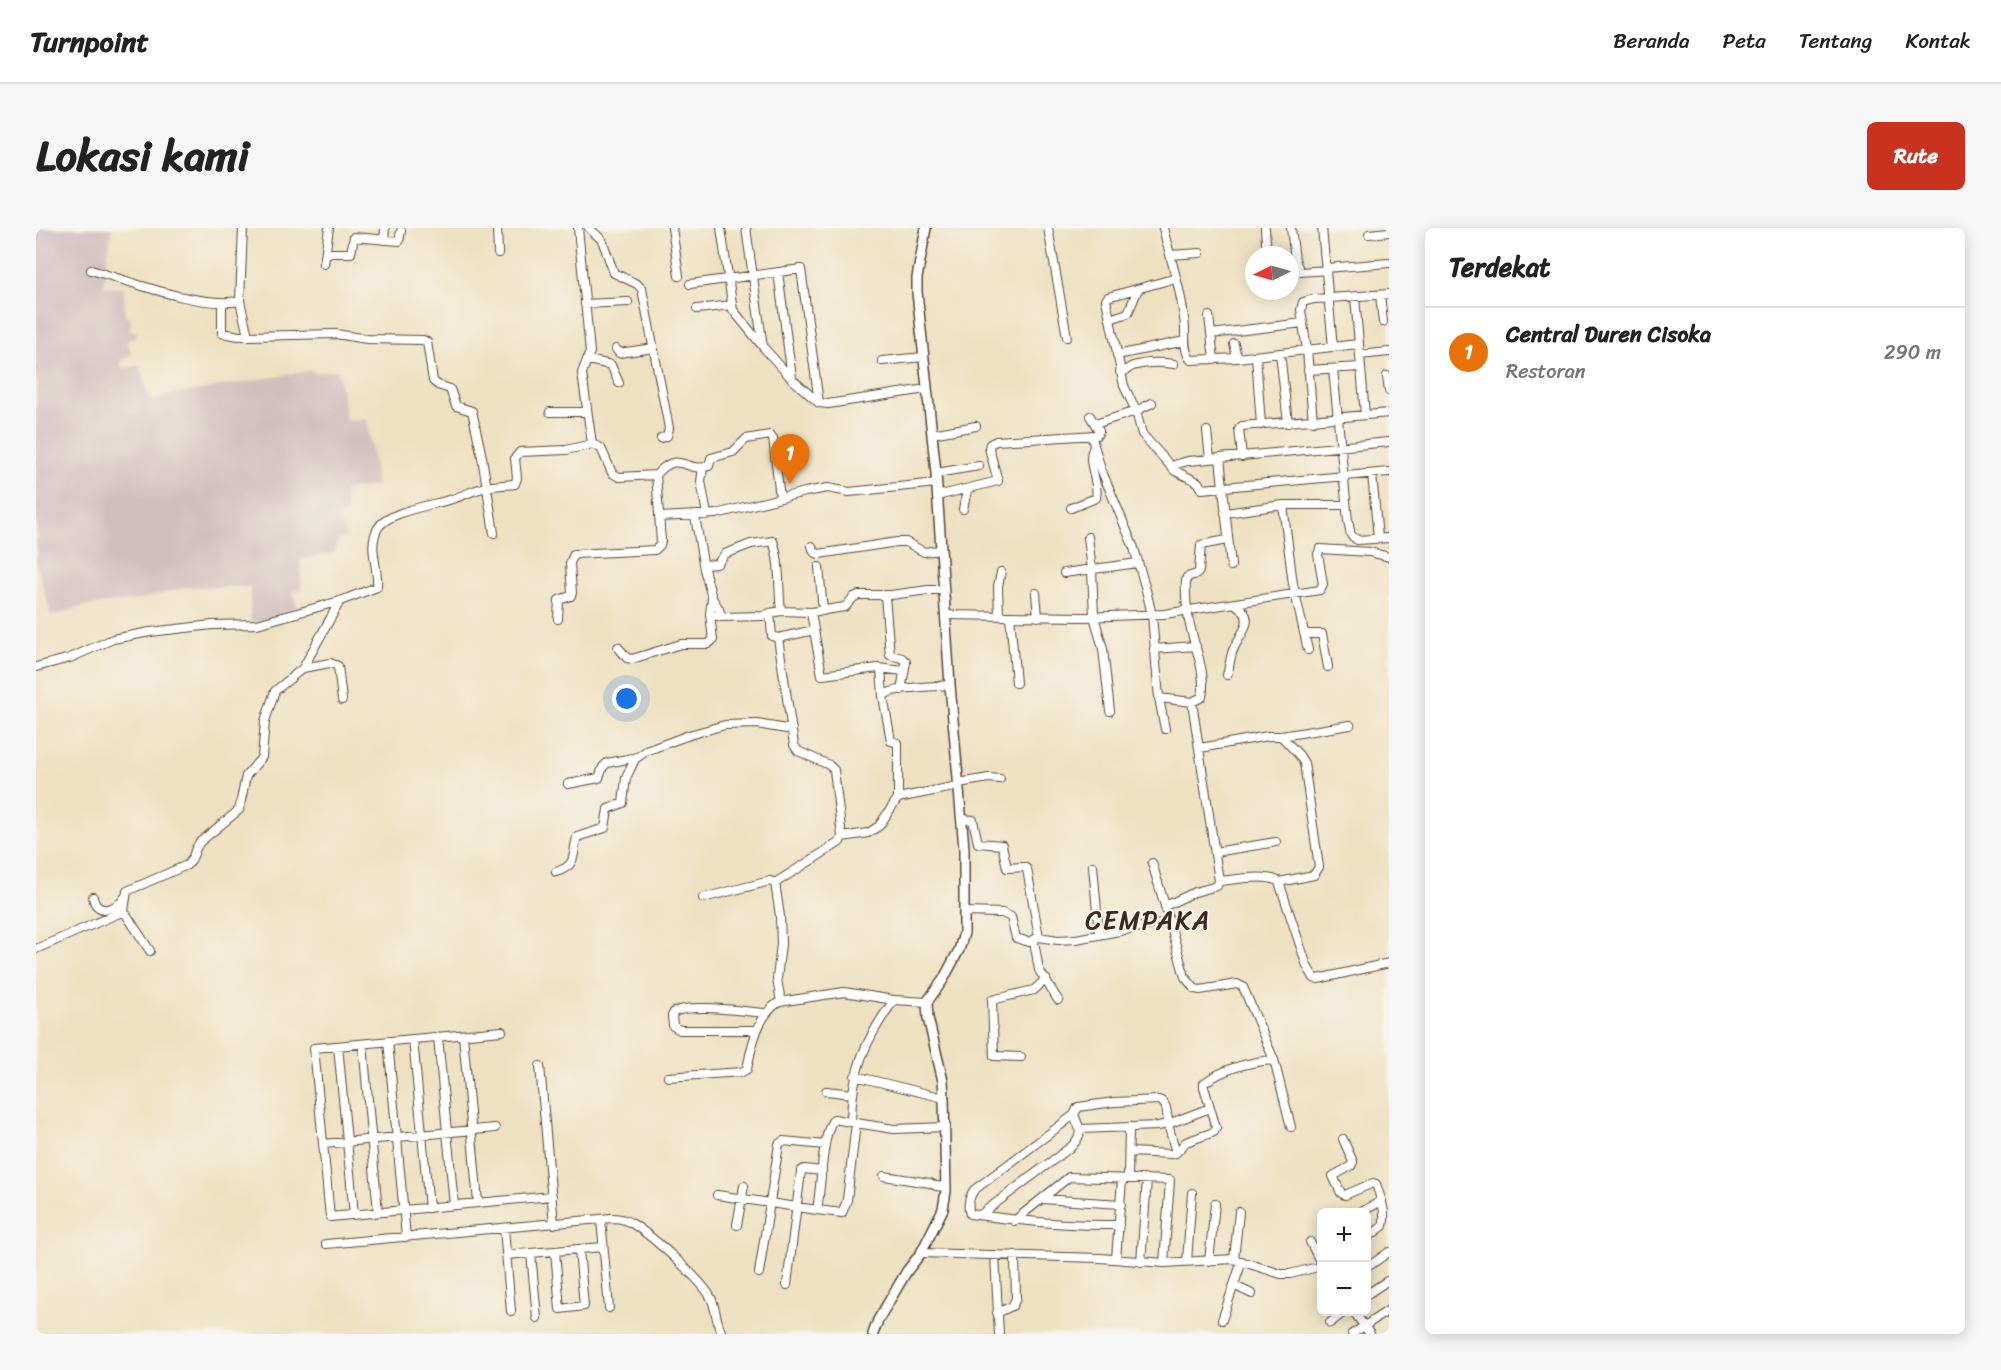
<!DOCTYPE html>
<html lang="id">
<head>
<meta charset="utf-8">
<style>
	body { margin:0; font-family:Sriracha,sans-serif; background:#f6f6f6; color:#222 }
	.controls { position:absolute; right:18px; bottom:18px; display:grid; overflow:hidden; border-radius:9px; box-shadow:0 3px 15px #0003 }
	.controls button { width:54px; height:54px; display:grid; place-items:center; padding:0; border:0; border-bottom:2px solid #e0e0e0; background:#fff; color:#222; font:30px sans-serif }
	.compass { position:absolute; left:1209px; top:18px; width:54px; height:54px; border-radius:50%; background:#fff; box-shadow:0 3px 15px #0003; rotate:265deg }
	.you { position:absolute; left:591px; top:471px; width:21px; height:21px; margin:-15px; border:4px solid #fff; border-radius:50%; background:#1a73e8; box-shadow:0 0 0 9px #1a73e833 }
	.badge { display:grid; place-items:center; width:39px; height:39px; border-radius:50%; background:#c8321e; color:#fff; font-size:20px; font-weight:700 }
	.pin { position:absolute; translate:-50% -50px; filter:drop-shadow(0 2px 3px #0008) }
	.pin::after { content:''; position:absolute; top:32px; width:21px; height:18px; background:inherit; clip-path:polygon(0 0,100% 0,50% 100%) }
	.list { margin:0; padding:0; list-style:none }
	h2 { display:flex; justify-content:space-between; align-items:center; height:78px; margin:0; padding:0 24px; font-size:26px }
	h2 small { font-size:20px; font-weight:400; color:#767676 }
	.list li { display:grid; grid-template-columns:39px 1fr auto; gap:18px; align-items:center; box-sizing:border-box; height:90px; padding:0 24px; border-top:2px solid #e0e0e0 }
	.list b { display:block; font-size:22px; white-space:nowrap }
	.list p { margin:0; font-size:20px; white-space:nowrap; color:#767676 }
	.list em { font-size:20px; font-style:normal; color:#767676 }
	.map { position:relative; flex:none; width:1353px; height:1106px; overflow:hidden; border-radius:9px }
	header { display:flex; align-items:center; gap:36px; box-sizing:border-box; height:84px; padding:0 30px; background:#fff; border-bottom:2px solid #e0e0e0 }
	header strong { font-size:28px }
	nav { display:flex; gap:33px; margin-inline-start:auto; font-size:21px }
	.intro { display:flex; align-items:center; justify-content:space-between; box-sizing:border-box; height:144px; padding:0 36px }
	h1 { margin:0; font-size:42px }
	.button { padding:15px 27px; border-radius:9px; background:#c8321e; color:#fff; font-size:21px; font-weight:700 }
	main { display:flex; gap:36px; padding:0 36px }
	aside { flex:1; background:#fff; border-radius:9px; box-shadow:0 3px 15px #0003 }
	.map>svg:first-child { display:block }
	.industrial { fill:#d1bfbe }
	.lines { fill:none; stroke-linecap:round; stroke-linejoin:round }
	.minor-casing { stroke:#564536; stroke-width:10 }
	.tertiary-casing { stroke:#564536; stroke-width:12 }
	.minor { stroke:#fff; stroke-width:8 }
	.tertiary { stroke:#fff; stroke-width:9 }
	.labels { text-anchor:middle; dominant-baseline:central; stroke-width:4.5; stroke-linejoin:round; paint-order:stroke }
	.quarter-label { font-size:26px; letter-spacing:1.5px; fill:#3b2a1e; stroke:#f7f3e8 }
</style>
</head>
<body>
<header>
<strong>Turnpoint</strong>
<nav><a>Beranda</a><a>Peta</a><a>Tentang</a><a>Kontak</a></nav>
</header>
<div class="intro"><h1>Lokasi kami</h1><a class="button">Rute</a></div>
<main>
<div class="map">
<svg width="1353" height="1106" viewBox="0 0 1353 1106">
	<rect width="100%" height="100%" fill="#f7f3e8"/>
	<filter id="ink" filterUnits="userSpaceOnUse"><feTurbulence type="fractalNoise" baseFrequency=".0167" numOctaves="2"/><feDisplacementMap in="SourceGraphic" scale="12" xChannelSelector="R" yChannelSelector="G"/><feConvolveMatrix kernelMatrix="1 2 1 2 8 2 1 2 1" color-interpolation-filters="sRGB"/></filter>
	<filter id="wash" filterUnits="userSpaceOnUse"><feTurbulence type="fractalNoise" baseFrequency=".008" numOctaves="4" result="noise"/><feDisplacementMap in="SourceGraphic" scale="24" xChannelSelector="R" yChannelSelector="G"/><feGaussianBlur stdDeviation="1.35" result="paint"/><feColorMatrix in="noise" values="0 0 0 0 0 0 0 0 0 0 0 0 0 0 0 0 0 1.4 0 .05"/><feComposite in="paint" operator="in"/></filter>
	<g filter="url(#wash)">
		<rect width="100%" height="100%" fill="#eee1c1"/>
		<!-- industrial -->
		<path class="industrial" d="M0,0H76L67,58L88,60L89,89H95L94,103H101V109L91,113L96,126L83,134L87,141L103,137L111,165L116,173L134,167L277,142L278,145L302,142L310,192L331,191L341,257L308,263L311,285L306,286L302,290L311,309L302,311L299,325L264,331L265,362L257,363L261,380L232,392L214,395V359H151L102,372L49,378L15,388L2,340H0Z"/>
	</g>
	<g filter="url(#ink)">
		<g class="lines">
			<!-- minor casing -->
			<g class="minor-casing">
				<path id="minor" d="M207,0L204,73L212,108L300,106L331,111L387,112L391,114L397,153L402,157L414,161L420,178L436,183L446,229L458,305
					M461,0L462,25
					M553,0L566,12L578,45L601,56L606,61L633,200L631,208L625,210
					M636,0L643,48
					M685,0L697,82L728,120L756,151L783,175L792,176L890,161
					M710,0L727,119
					M1012,0L1031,109
					M1127,0C1135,33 1147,67 1149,101C1149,111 1148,125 1155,132L1201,130L1322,116
					M1229,0L1230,15
					M1255,0L1259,32L1264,44L1291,42
					M1286,0L1297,119
					M1333,6L1353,4
					M348,12L349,0
					M290,25H315L318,9L363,13L365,3
					M1134,27L1164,25
					M288,36L293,0
					M1290,40L1353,35
					M55,42C97,54 161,80 204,73
					M742,44L756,150
					M1140,50L1072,69L1070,72L1088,158L1100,183L1106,206L1139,243L1162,254L1166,261L1353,244
					M654,56L765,41L783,175
					M1344,67L1347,94
					M1319,69L1329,187
					M186,74V105L203,108H212
					M549,76L592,74
					M661,81L696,77
					M1173,88L1178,132
					M1074,91L1092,85L1102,61
					M1175,106L1267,95
					M1198,116L1201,130
					M580,121L583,125L618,120
					M1244,125L1252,195
					M1081,127L1149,113
					M1324,127L1353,124
					M1220,128L1225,197
					M552,132L575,137L583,155
					M846,133L887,129
					M1297,141L1312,293L1315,307L1321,312L1353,310
					M1272,142L1325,139
					M1084,144C1091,144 1091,140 1097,138C1110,134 1124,134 1138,136
					M1351,148L1353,163
					M514,184H551
					M1277,193L1271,122L1265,82L1267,74L1278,71L1353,66
					M1059,196L1100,183L1116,175
					M1171,203L1174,231
					M896,206L940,198
					M1055,207L1065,241L1098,320L1110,362L1116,387L1123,470L1156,474L1183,653
					M1206,229L1203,201L1206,198L1353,185
					M1134,238L1152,233L1184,230
					M667,240L665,253L671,287
					M900,245L943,238
					M1336,246L1342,310
					M620,247C644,220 649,246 673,238L675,230L697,224L710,211L734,207L737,210L744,270
					M901,268L962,253L953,220L954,216L960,213L1061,207L1063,203L1054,188
					M1247,277L1257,356L1272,422
					M1035,280L1060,270C1064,255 1049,233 1058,219
					M927,281L931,263
					M1189,285L1247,277H1310
					M659,288L668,341L676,370L674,386
					M624,289L680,286L769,264L792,260L813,264L901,255
					M1052,309L1056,342L1058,388L1067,421L1074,483
					M776,318L778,324L783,326L861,314H870L888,324L904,322
					M668,337L681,336L689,326L715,316L737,313C745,335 742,360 745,383
					M1195,338L1184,230L1353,214
					M783,339L787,383
					M1028,345L1102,335
					M1000,365L1002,389
					M849,368L854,427L866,430L870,434L865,462
					M676,370L683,381L685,389
					M775,384L809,379L818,369L823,367H855L892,362H907
					M734,385L745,383L775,384L778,402
					M910,387L1047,389L1128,386L1284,362L1287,356L1282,326L1284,321L1334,324L1353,329
					M963,388L962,358L965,344
					M974,388L980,455
					M522,391L523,372L535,368L536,365L534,335L538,326L619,322L624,317L625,313L620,247L583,249L576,245L565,220L556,216
					M1269,406H1286L1292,439
					M742,410L778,402L786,447L842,440L868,443
					M582,419L591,430L596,431L645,416H672L677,412L674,386L685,389L727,388L734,385L736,408L742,410L758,517L762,523L793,537L798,542L806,609L804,614L739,655L744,688L745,716L741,751L745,774
					M1118,421L1160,418
					M0,439L34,430L77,411L114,404L176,397L221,396L304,373L341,359C343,339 331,319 342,300C352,283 398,277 416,271C427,268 439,261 451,259C460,257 470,257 479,256L481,250L479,230L484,224L530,222L556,216L546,145L554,124L542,0
					M267,440L294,435L302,438L306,472
					M845,441L847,468
					M1191,447C1194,438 1194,426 1199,418C1207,402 1221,390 1199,376
					M1123,470L1129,501
					M1156,474L1166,469C1170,449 1162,428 1157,409C1152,392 1149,371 1150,353L1151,349L1161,346L1163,343L1165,317L1191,312
					M1164,520L1232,508H1245L1314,497
					M922,555L953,550L964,551
					M532,556L563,550L567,539L571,535L602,529L610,523L653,507L689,497L721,496L756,502
					M862,570V515L855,513L847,468C859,458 897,459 914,457
					M925,591L937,592L942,615L966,617L971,640L988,639L991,641L1003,709
					M806,609L832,605L843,598L862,570L922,558
					M1179,624L1240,614
					M1116,635L1129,678
					M1057,638L1063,706
					M520,644C542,637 536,627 541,609L569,600L572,581L587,575L590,550L600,529
					M1243,654L1278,647L1283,639L1268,535L1263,527L1245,508
					M57,669C60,689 82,681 89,669
					M667,670L734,653L739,655
					M88,683L114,723
					M928,684L966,685L975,689L980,710L993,714L1003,709L1022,712L1040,711L1132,694
					M998,713L1003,742L1022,772
					M0,721L88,683L91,663L151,637C159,630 157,622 164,614L203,582L210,548L226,529L229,493L239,463L267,440L304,373
					M720,802H644L637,798L636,788L638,784C657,775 709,784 731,785
					M466,803L278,820L294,989L516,968
					M427,807L442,975
					M402,809L418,977
					M377,811L393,980
					M352,813L370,1009
					M327,816L342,984
					M302,818L318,987
					M985,829L958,828L956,772L998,762L1010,751
					M504,838L518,996
					M819,848L908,870
					M632,849L706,844L711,841C716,817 721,788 743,774L808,764L858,772
					M790,863L817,866
					M1038,887L938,962C933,969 931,979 934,986C984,993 1033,998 1083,997
					M798,891L820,895L811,972L806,985L781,982C785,963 786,903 798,891Z
					M815,893C816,842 828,814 858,772L891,774
					M820,895L858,901L910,899
					M1255,899L1238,832L1207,759L1201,756L1164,762L1159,761L1149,749L1129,678L1159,664L1181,658L1183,653C1198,652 1232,645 1243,654L1271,738L1278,750L1282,751L1353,735
					M1307,911L1317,934L1315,938L1297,948L1305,965L1309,967L1337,955L1340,956C1344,969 1351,984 1347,998L1330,1011
					M287,916L459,900
					M1094,924L1135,926L1140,925L1150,914L1178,904L1180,900L1168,859V855C1189,840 1212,834 1238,832
					M1140,925L1132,896L1174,880
					M848,948L894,955L900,958L910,959
					M1092,951L1093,899
					M681,967L781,982
					M1006,971L1085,976
					M1325,984L1346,973
					M944,987L1036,918C1048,905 1044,901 1038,887L1042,879L1078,874L1123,872C1132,875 1131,887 1132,896L1122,898L1044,901
					M565,991L573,1080
					M978,993L1033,949L1134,952L1128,1035
					M701,997L708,958
					M468,1000L475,1083
					M1274,1014L1286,1037
					M290,1016L575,990C582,990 588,991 593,994C611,1003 667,1053 675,1070C680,1080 680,1094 686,1106
					M519,1023L524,1081L548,1078L543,1021
					M495,1025L501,1090
					M885,1025L1064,1030L1128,1035L1198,1031L1245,1046H1254L1286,1038
					M470,1027L567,1019
					M959,1027L963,1106
					M1080,1031L1086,952
					M1198,1031L1203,984
					M1151,1033L1156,965
					M1173,1033L1179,976
					M1105,1034L1111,951
					M1330,1040L1353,1024
					M723,1045L743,916L747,913L789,917
					M751,1057L765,943L768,941L786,943
					M1199,1058L1216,1066
					M1330,1067L1351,1053
					M1318,1084L1334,1106
					M961,1085L976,1078L980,1071L979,1027
					M1186,1092L1206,1033
					M1294,1095L1308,1084
					M1316,1106L1353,1082"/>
			</g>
			<!-- tertiary casing -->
			<g class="tertiary-casing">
				<path id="tertiary" d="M837,1106L842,1092L871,1043L885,1025L907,981L910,963L908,870L907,853L892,790L891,774L907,752L923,722L928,705V620L914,457L900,245L881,64V50L890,0"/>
			</g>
			<!-- minor -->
			<use href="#minor" class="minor"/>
			<!-- tertiary -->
			<use href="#tertiary" class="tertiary"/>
		</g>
	</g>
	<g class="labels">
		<!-- quarter labels -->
		<g class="quarter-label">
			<text x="1112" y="692">CEMPAKA</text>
		</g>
	</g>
</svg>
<div class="controls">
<button>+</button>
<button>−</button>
</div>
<svg class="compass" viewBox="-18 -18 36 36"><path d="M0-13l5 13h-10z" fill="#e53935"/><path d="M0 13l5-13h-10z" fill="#767676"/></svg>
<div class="you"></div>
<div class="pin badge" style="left:754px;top:256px;background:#e8710a">1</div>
</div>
<aside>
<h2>Terdekat<small></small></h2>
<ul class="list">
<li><span class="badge" style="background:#e8710a">1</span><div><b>Central Duren Cisoka</b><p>Restoran</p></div><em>290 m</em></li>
</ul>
</aside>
</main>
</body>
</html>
